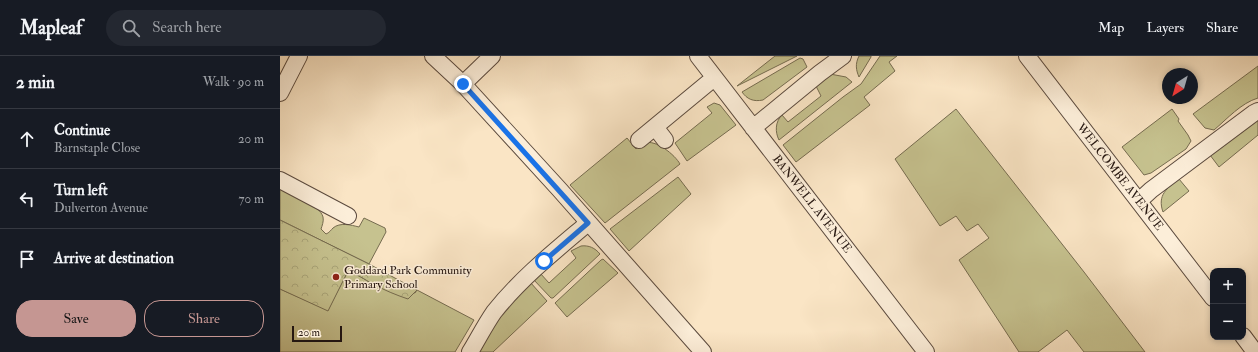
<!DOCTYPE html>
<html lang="en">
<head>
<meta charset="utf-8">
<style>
	body { margin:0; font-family:"IM FELL Double Pica",serif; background:#242831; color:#f1f3f6 }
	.controls { position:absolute; right:12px; bottom:12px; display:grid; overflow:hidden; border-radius:8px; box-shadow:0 2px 6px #0003 }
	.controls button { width:36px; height:36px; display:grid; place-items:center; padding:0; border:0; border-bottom:1px solid #363941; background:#171b24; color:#f1f3f6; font:20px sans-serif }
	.compass { position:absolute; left:882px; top:12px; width:36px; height:36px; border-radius:50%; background:#171b24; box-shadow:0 2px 6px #0003; rotate:217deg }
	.scale { position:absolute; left:12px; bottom:10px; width:50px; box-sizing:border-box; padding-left:4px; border:2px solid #261711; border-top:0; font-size:11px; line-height:14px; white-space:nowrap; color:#261711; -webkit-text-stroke:3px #fceed9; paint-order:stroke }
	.stop { position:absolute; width:12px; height:12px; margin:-9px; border:3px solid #1a73e8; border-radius:50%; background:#fff }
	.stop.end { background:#1a73e8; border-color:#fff; box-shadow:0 1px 4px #0008 }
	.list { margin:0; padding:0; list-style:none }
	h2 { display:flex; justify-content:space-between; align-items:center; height:52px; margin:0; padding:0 16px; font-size:17px }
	h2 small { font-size:13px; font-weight:400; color:#9ea1a6 }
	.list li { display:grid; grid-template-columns:26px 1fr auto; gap:12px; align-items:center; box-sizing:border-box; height:60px; padding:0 16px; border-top:1px solid #363941 }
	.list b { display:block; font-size:15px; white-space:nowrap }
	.list p { margin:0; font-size:13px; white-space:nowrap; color:#9ea1a6 }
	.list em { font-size:13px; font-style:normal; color:#9ea1a6 }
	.actions { display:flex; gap:8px; padding:12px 16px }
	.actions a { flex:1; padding:9px 0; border:1px solid #c59692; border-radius:16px; text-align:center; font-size:14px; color:#c59692 }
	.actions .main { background:#c59692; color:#111 }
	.icon { flex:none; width:22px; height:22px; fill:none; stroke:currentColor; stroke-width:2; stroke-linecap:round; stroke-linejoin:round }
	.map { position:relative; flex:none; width:978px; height:296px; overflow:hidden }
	header { display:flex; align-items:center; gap:24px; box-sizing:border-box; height:56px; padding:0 20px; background:#171b24; border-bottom:1px solid #363941 }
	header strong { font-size:19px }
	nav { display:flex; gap:22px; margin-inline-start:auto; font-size:14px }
	.search { width:280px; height:36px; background:#242831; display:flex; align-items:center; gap:10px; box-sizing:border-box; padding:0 14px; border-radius:22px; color:#9ea1a6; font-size:15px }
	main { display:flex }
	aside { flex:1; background:#171b24 }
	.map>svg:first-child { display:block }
	.green { fill:#c6c28f; stroke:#766c50 }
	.forest { fill:url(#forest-crowns); stroke:#766c50 }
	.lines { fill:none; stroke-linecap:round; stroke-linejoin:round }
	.minor-casing { stroke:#5b4a3e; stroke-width:18 }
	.minor { stroke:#fceed9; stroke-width:16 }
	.route { stroke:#1a73e8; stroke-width:5 }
	.poi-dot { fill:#8f2418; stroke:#fceed9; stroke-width:1.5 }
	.labels { text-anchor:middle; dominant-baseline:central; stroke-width:3; stroke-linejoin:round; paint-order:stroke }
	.street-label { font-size:12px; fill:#261711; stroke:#fceed9 }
	.poi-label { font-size:12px; fill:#261711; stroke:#fceed9; text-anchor:start }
</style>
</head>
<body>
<header>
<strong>Mapleaf</strong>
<div class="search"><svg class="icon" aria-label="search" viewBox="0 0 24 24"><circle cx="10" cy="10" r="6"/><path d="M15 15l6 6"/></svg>Search here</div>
<nav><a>Map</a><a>Layers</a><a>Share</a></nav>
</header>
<main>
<aside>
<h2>2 min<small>Walk · 90 m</small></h2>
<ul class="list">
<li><svg class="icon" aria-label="ahead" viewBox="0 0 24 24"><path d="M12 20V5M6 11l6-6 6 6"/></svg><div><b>Continue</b><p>Barnstaple Close</p></div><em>20 m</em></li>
<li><svg class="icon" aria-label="left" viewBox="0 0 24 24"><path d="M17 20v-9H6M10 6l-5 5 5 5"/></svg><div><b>Turn left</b><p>Dulverton Avenue</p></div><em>70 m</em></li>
<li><svg class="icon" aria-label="arrive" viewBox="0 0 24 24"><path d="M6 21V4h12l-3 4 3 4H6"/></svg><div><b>Arrive at destination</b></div></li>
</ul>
<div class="actions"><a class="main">Save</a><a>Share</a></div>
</aside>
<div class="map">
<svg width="978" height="296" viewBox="0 0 978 296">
	<defs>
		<pattern id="forest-crowns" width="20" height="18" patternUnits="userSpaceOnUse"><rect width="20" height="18" fill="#c6c28f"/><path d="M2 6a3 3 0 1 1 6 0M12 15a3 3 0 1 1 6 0" fill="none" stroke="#aaa67a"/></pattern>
	</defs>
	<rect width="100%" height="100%" fill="#fae5c5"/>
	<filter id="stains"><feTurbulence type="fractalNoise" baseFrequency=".005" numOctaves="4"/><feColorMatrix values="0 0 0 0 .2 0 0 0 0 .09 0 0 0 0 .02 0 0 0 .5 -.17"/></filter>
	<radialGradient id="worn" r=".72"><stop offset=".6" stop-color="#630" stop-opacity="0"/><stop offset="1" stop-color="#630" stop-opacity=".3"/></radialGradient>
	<!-- green -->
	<path class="green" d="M495,0H517L457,30Z
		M579,0H591V1L579,21C576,14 575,8 579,0Z
		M600,0H617L609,6L615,15L584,41L590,49L516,106L503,89L563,41L581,28Z
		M520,2L523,3L527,11L483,44C473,46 467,43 462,36Z
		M978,10V42C961,47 947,63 934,74L925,72L913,58Z
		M550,18L566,21L572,26L499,84C495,76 495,66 502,59L508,66L541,40L535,28Z
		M434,47L440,49L456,69L407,105L395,87L432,57L427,51Z
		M676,53L804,216L865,296H804L787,274L758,296H739L679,204L709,182L698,168L687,175L676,160L660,170L615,103Z
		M892,53L899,63L898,65L908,79L911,85L906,93L871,117L864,119L842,91Z
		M978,62V79L939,111L930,99Z
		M347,82L356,93C358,91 361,88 364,87C376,83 395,99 400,108L325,167L290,129Z
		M398,121L411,138L349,195L330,173Z
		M899,123L909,135L883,156C877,139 887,132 899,123Z
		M0,131C11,137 40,149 43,161C44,165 42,170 41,173L46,178C49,177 51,174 53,172C60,166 71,169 79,171L84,162L105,172L106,176L89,208L0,164Z
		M301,190C309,189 315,192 320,198L273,242H271L253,223L260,217L269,227L296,202L291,195Z
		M323,203L338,217L287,261L275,247L321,204Z
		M67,217L76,218L91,227L135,237L137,234L194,264L175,296H0V233L48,254Z
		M250,226L267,245L213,296H198L217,263Z"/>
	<!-- forest -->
	<path class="forest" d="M0,164L89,208L137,234L128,243C116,239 104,234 93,228C83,223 79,218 67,217L48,255L0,233Z"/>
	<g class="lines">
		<!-- minor casing -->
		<g class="minor-casing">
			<path id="minor" d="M153,0L183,28L279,133L423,296
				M418,0L646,296
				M747,0L933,242
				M183,28L212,0
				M0,37L19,0
				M375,71L385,84
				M473,72L540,17L563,0
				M359,84L434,22
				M0,124L68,160
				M859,145L871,134L974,57L978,55
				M963,280L975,296
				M190,296C198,283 205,269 214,256C241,222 275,195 308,167"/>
		</g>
		<!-- minor -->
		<use href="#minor" class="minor"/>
	</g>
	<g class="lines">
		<!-- route -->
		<path class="route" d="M183,28L308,167L264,205"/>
	</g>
	<!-- markers -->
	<circle class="poi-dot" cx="56" cy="221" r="4"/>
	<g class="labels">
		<!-- street labels -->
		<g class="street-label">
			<text transform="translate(840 121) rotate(52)">WELCOMBE AVENUE</text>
			<text transform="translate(532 148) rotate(52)">BANWELL AVENUE</text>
		</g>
		<!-- poi labels -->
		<g class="poi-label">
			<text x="64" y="214">Goddard Park Community<tspan x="64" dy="14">Primary School</tspan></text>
		</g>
	</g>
	<rect width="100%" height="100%" filter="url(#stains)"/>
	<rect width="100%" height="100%" fill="url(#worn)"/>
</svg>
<div class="controls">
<button>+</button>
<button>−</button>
</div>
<svg class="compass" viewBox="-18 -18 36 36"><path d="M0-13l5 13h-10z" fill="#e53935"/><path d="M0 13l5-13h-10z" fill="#9ea1a6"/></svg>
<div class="scale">20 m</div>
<div class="stop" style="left:264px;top:205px"></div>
<div class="stop end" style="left:183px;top:28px"></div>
</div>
</main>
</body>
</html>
